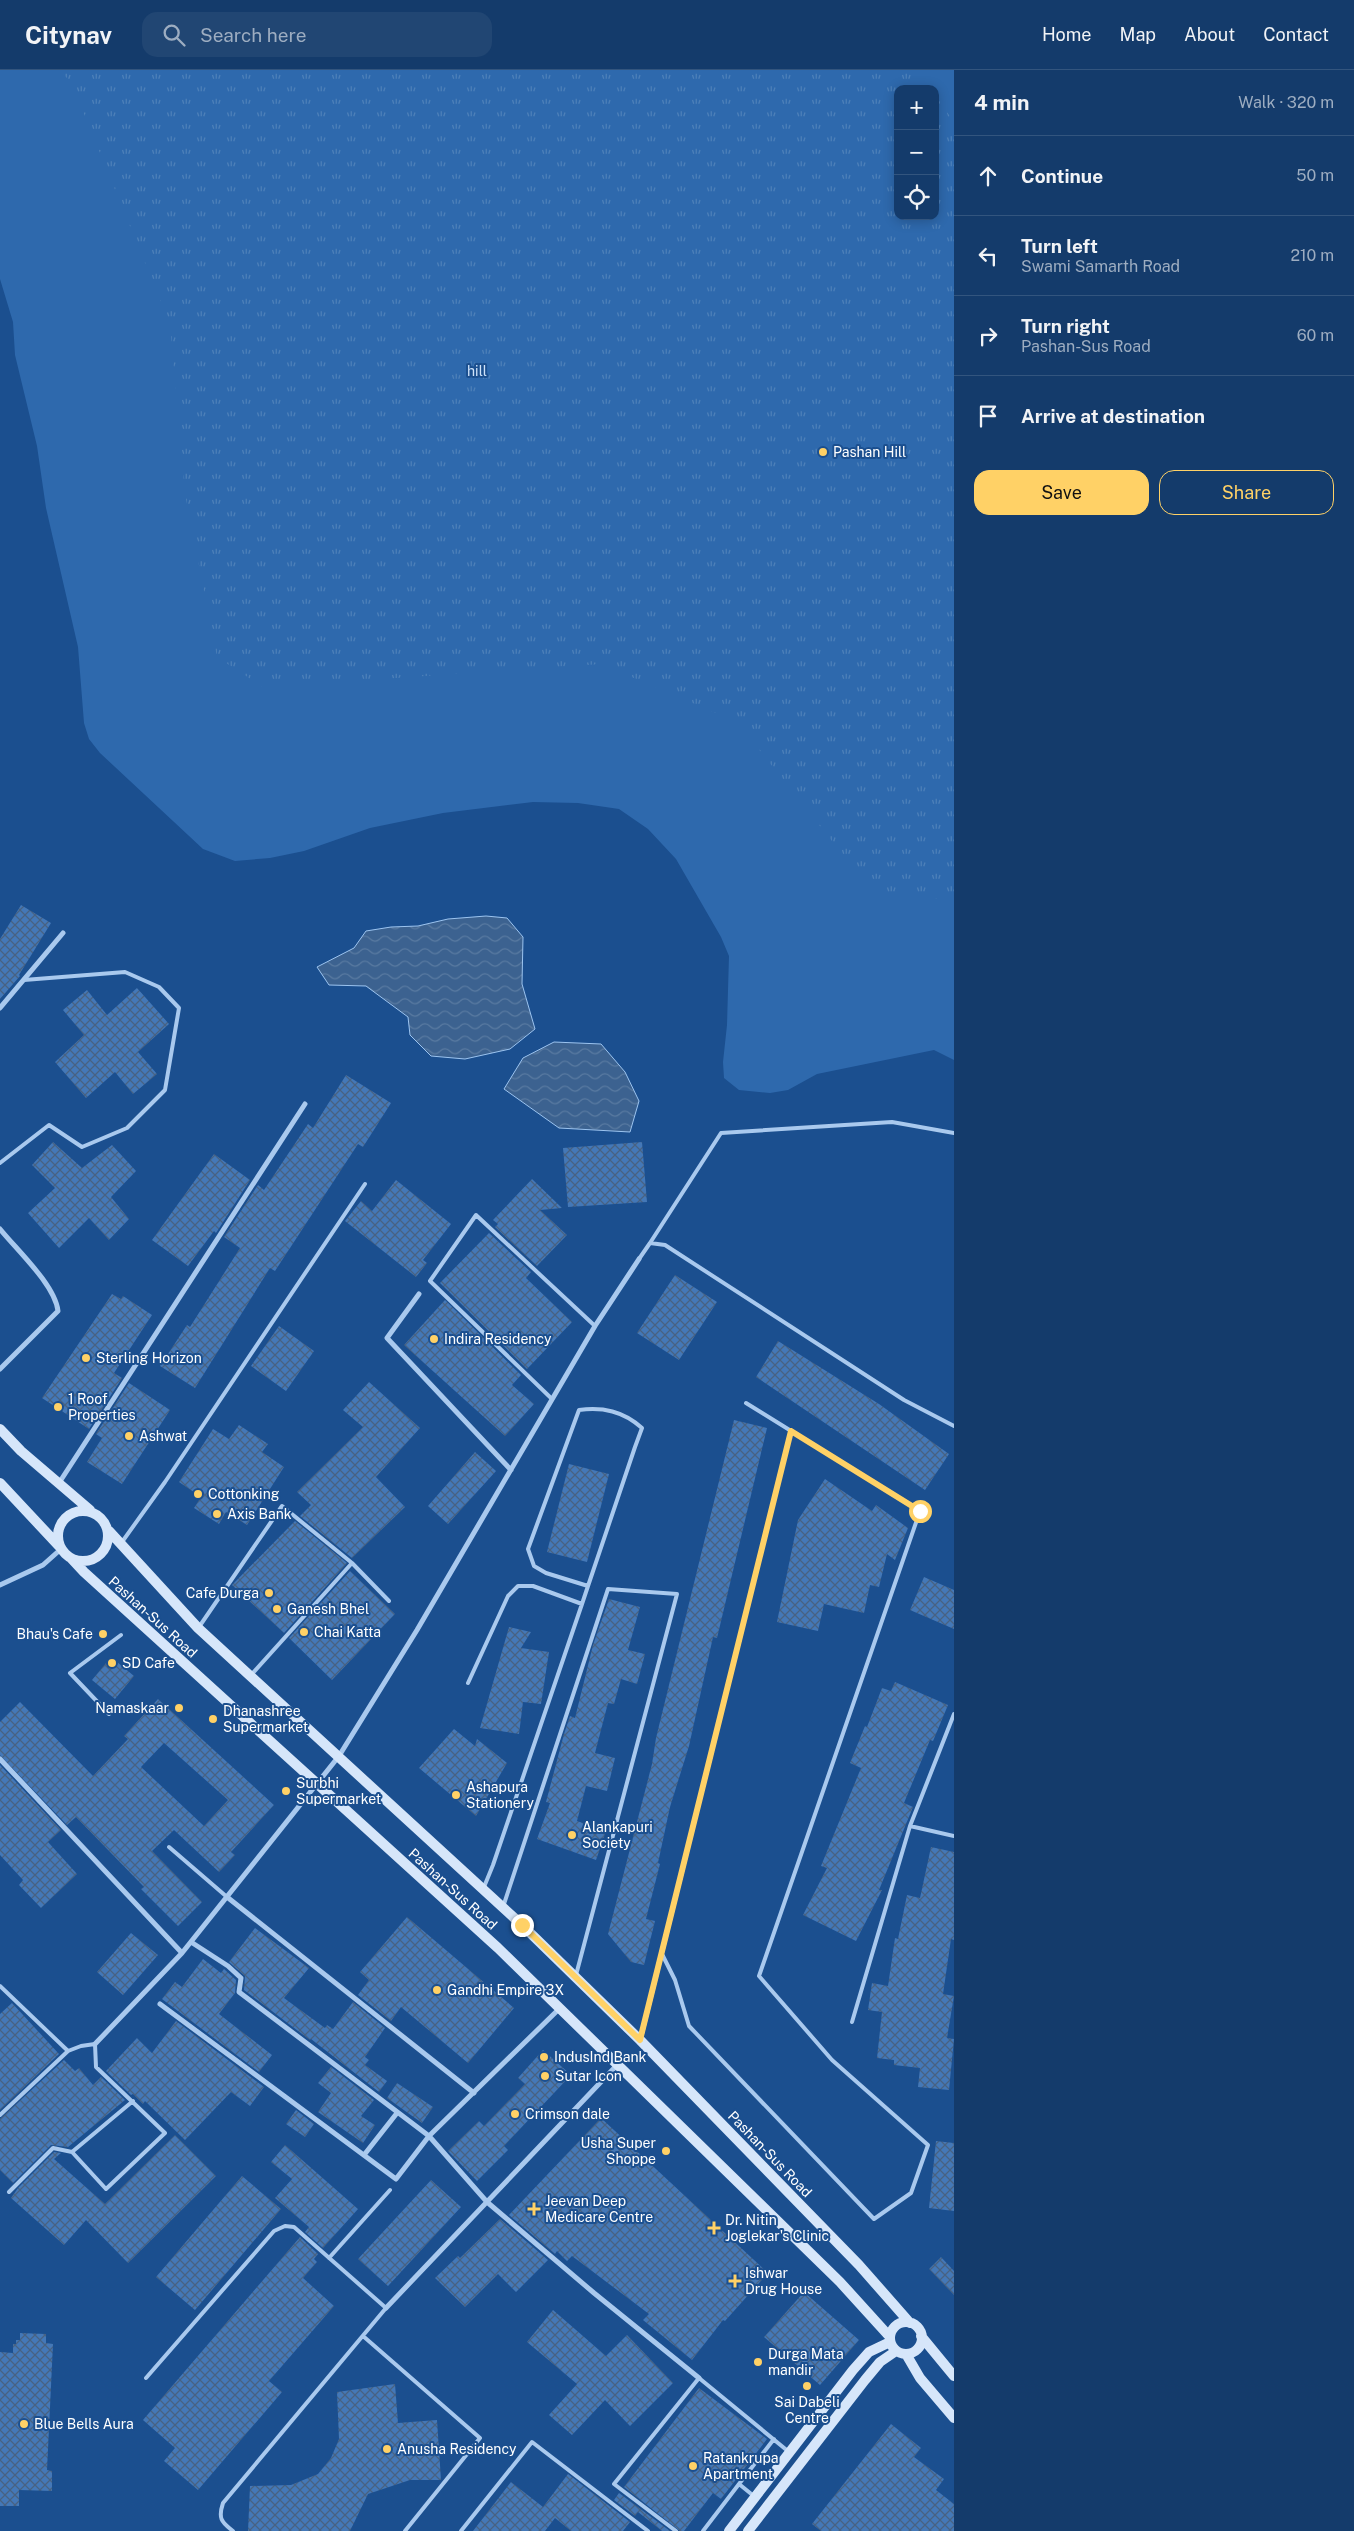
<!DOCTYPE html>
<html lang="en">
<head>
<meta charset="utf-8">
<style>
	body { margin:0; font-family:"Public Sans",sans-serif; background:#214673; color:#f1f3f6 }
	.controls { position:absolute; right:15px; top:15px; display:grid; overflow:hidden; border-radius:10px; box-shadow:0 2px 12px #0003 }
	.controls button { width:45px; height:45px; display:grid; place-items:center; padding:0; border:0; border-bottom:1px solid #33557e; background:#143b6b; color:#f1f3f6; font:25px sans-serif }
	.stop { position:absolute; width:15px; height:15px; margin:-11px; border:4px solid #ffd166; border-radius:50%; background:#fff }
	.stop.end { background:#ffd166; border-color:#fff; box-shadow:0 1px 5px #0008 }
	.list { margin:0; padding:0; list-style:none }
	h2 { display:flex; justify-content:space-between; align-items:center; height:65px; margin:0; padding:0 20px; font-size:21px }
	h2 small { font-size:16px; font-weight:400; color:#9dadc1 }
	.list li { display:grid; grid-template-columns:32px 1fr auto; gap:15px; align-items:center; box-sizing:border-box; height:80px; padding:0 20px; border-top:1px solid #33557e }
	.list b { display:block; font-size:19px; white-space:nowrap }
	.list p { margin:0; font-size:16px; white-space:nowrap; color:#9dadc1 }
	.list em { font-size:16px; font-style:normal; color:#9dadc1 }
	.actions { display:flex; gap:10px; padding:15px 20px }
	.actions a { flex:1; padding:11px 0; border:1px solid #ffd166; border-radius:15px; text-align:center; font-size:18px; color:#ffd166 }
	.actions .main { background:#ffd166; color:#111 }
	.icon { flex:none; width:28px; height:28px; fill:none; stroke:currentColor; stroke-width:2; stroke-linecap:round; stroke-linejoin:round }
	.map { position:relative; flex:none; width:954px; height:2461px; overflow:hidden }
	header { display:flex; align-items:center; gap:30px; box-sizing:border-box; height:70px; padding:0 25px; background:#143b6b; border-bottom:1px solid #33557e }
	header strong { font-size:24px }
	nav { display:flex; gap:28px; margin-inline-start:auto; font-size:18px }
	.search { width:350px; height:45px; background:#214673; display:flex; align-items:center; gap:12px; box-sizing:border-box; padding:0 18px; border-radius:15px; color:#9dadc1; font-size:19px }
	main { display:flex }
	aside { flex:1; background:#143b6b }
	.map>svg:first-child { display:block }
	.grass { fill:#2e69ad; fill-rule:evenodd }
	.park { fill:url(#park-tufts) }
	.water { fill:url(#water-waves); stroke:#9cc4f0 }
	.building { fill:url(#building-cross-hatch); fill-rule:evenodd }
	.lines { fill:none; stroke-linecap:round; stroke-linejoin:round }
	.lane { stroke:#a9c9ee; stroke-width:4 }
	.street { stroke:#a9c9ee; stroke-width:5 }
	.secondary { stroke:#d6e6fa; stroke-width:10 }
	.route { stroke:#ffd166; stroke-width:6 }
	.poi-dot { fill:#ffd166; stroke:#1b4f8f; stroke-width:2 }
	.labels { text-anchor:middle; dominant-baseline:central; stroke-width:4; stroke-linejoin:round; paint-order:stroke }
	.park-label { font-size:14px; fill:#cfe3fa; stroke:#1b4f8f }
	.poi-label { font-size:14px; fill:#fff; stroke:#1b4f8f; text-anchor:start }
	.street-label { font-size:14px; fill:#fff; stroke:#1b4f8f }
</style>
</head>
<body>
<header>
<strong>Citynav</strong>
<div class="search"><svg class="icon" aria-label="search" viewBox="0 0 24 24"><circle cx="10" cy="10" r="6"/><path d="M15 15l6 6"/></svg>Search here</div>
<nav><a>Home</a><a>Map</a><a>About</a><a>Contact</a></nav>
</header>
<main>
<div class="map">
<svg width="954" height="2461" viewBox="0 0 954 2461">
	<defs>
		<pattern id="park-tufts" width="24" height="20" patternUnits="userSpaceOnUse" patternTransform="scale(1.25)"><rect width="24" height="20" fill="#2e69ad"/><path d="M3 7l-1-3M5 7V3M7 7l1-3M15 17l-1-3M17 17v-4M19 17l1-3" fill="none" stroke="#4d80b9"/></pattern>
		<pattern id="water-waves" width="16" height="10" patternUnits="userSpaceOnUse" patternTransform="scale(1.25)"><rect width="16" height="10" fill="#3c6290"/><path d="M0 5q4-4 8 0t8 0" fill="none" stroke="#597aa1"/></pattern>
		<pattern id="building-cross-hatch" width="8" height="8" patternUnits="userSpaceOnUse" patternTransform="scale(1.25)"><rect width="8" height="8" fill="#4478b7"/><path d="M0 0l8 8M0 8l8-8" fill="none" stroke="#486282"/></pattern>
	</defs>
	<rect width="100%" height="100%" fill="#1b4f8f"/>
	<!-- grass -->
	<path class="grass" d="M0,0H954V990L934,980L817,1004L788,1020L770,1023L739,1020L724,1008L723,992L727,955L729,886L721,867L676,789L648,759L619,739L578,733L533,732L443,743L370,758L304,781L270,788L235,791L203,779L100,683L89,669L84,653L78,577L46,438L37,376L15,285L13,252L0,209ZM898,19H935V146H898Z"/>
	<!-- park -->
	<path class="park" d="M59,0H917L931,19H898V146H935V25L954,52V830L875,825L737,652L601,594L263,617L217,587L185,424L170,254L71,12Z"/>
	<!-- water -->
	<path class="water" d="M486,846L507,848L523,867L522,914L535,959L510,979L465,989L431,986L410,965L408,947L366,916L329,915L317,897L354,878L366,861L391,857L418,856L448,849Z
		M554,972L601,974L625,1002L639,1031L630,1062L559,1058L504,1019L523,988Z"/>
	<!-- building -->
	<path class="building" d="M21,835L51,853L19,905L20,906L0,929V869Z
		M137,918L169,954L138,982L157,1004L133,1024L115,1002L86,1028L55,992L84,965L63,940L87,920L107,945Z
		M346,1005L391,1033L363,1077L358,1074L275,1201L270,1198L195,1318L160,1296L187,1255L190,1257L240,1178L224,1167L258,1115L264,1120L308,1054L313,1058Z
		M53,1072L82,1098L112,1075L136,1101L111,1127L129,1149L109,1170L89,1148L59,1178L28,1143L55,1118L32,1095Z
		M642,1072L647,1132L568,1137L563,1078Z
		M214,1084L250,1110L216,1163L214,1161L188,1196L152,1170Z
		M532,1109L562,1138L540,1140L567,1165L537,1196L495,1157L498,1154L493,1150Z
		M396,1110L451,1154L423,1190L427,1193L416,1207L345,1151L361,1131L372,1141Z
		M489,1163L531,1202L526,1208L572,1252L527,1299L440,1213Z
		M675,1205L717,1232L679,1290L637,1263Z
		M112,1224L121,1229L123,1226L152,1245L114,1303L122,1308L89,1359L42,1328Z
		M445,1230L521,1305L512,1315L534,1334L505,1366L404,1275Z
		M279,1256L314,1281L286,1321L251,1296Z
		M778,1271L879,1334L949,1384L925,1420L756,1307Z
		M369,1312L420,1358L376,1407L405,1437L352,1488L300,1446L311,1435L297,1422L363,1357L343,1340Z
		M129,1313L170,1340L122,1414L87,1392L102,1368L96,1364Z
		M734,1350L767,1358L717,1568L713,1567L689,1676L670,1737L658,1793L660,1794L646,1849L655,1851L644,1895L631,1892L608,1864L652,1694L656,1668Z
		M239,1355L268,1374L262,1382L284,1397L247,1455L226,1442L219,1454L194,1438L201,1427L179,1412L213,1359L229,1369Z
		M475,1382L496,1401L448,1454L428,1436Z
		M569,1394L609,1404L587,1492L547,1482Z
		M825,1409L872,1441L876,1435L908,1458L895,1490L887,1484L879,1517L870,1515L864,1543L824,1534L818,1561L777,1552L798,1450Z
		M295,1451L347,1493L284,1563L232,1515Z
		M350,1501L395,1544L332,1610L289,1568Z
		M924,1507L954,1520V1559L910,1540Z
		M609,1529L640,1537L628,1580L645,1584L637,1614L621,1609L614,1634L608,1633L595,1683L615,1688L607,1721L586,1716L577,1751L606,1761L596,1790L537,1769L550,1733L546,1732L564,1664L570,1646L575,1648L593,1575Z
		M509,1557L531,1562L521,1578L549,1582L541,1634L523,1632L519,1664L480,1658Z
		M111,1587L134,1606L115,1629L92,1610Z
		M895,1612L948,1635L933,1671L930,1670L904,1733L913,1737L879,1820H882L856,1871L803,1845L827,1798L821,1796L861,1698L850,1693L865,1656L867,1657L882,1618L891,1621Z
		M158,1629L274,1735L231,1782L235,1785L219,1802L174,1760L152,1781L202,1832L178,1856L141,1819L144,1817L76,1747L67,1755L0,1685V1652L20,1632L93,1706L128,1669L124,1666ZM164,1673L228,1730L204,1756L141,1697Z
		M454,1659L475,1676L477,1669L507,1693L476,1746L419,1698Z
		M0,1695L61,1760L48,1772L77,1804L41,1838L19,1815L23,1810L0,1785Z
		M931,1777L954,1782V1870L951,1869L943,1924L954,1926L947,1968L954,1969L949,2020L918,2017L920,1998L894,1995V1990L877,1988L882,1942L868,1940L872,1913L888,1916L895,1868L898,1869L907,1825L920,1828Z
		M407,1847L514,1938L468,1993L401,1937L391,1951L358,1925L369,1910L360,1902Z
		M255,1858L309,1898L284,1928L325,1958L327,1955L333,1959L353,1932L385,1958L365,1987L369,1990L365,1995L387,2011L379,2022L311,1969L310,1970L244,1920L245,1906L229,1892Z
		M131,1863L158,1885L123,1925L97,1902Z
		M203,1889L221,1903L224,1899L236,1910L235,1923L219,1944L272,1985L259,2002L162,1929L175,1912L182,1917Z
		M12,1933L59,1984L0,2040V1944Z
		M176,1951L264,2017L250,2036L231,2022L185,2070L145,2031L143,2034L133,2024L131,2025L106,2001L137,1968L152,1983Z
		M543,1980L571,2005L504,2076L508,2080L477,2111L448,2081L479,2051L484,2056L525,2014L518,2008Z
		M64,1990L75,2001L79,1998L93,2015L101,2007L125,2030L68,2077L51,2075L13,2113L0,2100V2049Z
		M331,1997L374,2030L361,2046L375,2055L363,2073L318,2042L331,2023L318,2013Z
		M397,2013L433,2037L422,2053L387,2028Z
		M296,2040L314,2054L305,2067L286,2054Z
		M601,2048L768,2203L725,2251L723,2250L692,2290L643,2250L649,2244L572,2186L567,2191L557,2181L555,2184L509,2145Z
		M175,2065L216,2106L128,2193L86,2150L64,2175L11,2128L18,2118L54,2082L61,2083L54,2089L105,2134Z
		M936,2071L954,2073V2141L929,2138Z
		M285,2075L358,2139L323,2178L305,2162L309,2157L275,2128L292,2109L271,2092Z
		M242,2106L281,2139L195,2240L156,2207Z
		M431,2110L461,2137L388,2216L358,2189Z
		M500,2149L548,2190L516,2222L498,2204L465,2237L435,2208L458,2186L460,2188Z
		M300,2167L318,2184L314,2189L317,2192L303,2208L334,2236L269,2311L282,2322L198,2420L164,2391L175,2378L143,2350Z
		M941,2187L954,2201V2225L929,2199Z
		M804,2222L859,2270L820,2315L764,2267Z
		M553,2240L606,2286L627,2265L673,2313L630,2356L605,2330L572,2365L549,2345L577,2314L527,2272Z
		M20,2263L46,2264V2273L53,2274L47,2400L52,2401V2421L19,2420V2436H0V2282L13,2283V2274H16V2270H20Z
		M395,2314L398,2353L437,2350L441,2410H410L368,2424L350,2461H248L250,2416L291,2415L318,2404L331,2388L339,2369L337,2322Z
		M699,2318L767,2369L721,2429L713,2423L684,2461H680L624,2417Z
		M891,2354L921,2378L914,2387L944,2409L936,2420L954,2434V2461H821L812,2454Z
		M568,2404L630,2452L623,2461H571L555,2448L545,2461H473L511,2412L543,2437Z
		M619,2423L670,2461H662L638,2442L635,2446L614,2430Z"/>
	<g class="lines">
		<!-- lane -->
		<path class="lane" d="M0,1093L49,1055L82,1077L127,1058L165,1020L179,938L159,917L125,902L24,910
			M650,1173L721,1063L892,1052L954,1063
			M639,1189L650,1173L665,1175L904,1330L954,1356
			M552,1329L430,1211L476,1145L595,1256
			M122,1472L165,1412L365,1114
			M199,1557L282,1436L352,1493L389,1531
			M251,1605L352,1493
			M468,1613L508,1526L518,1516H533L582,1534
			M109,1644L70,1603L121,1565
			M910,1756L954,1766
			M169,1777L227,1827
			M484,1817L493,1795L582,1534L588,1516L635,1377L642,1358C623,1341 603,1337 579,1340L528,1479L534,1496L546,1503L588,1516
			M503,1837L608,1519L677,1524L576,1905
			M662,1884L675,1910L689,1956L874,2149L911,2123L928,2075L832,1990L759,1906L920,1441L746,1333
			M0,1916L68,1981
			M852,1952L910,1756L954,1644
			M641,1968L791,1361
			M0,2045L68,1981L81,1976L95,1974L96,1997L165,2063L106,2119L72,2082L53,2078L9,2122
			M72,2082L133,2031
			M329,2188L390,2120
			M363,2266L480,2368L405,2461
			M146,2308L274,2161L285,2156L294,2157L386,2238L223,2433C218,2448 221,2452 233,2461
			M755,2427L739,2414L774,2369
			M461,2461L532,2372L648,2461
			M676,2461L614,2414L699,2308L789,2382
			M703,2461L739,2414"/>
		<!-- street -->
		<path class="street" d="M0,938L63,863
			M0,1159C17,1180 55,1215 58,1241L0,1299
			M419,1224L387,1268L511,1400
			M59,1413L305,1034
			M0,1515L43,1495L61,1479
			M0,1689L182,1883
			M227,1827L474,2023
			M191,1872L228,1896L241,1908L239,1922L429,2066L487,2132L594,2223L699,2308
			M160,1934L396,2109L429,2066L560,1938
			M95,1974L182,1883L339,1686L417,1560L595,1256L639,1189
			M364,2085L397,2043
			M386,2238L618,1994"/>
		<!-- secondary -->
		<path class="secondary" d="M0,1359L21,1381L90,1440
			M0,1413L59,1476
			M58 1466a25 25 0 1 1 50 0a25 25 0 1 1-50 0Z
			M109,1461L198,1558L522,1855L640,1970L859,2195L910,2253
			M71,1488L84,1502L498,1878L840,2212L889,2266
			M890 2268a16 16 0 1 1 32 0a16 16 0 1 1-32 0Z
			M921,2266L954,2306
			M906,2284L920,2308L954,2348
			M729,2461L853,2300L869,2282L890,2272
			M748,2461L865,2310L880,2292L896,2281"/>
	</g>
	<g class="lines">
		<!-- route -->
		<path class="route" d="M522,1855L640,1970L791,1361L920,1441"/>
	</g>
	<!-- markers -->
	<g class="poi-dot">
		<circle cx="823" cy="382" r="5"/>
		<circle cx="434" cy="1269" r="5"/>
		<circle cx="86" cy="1288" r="5"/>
		<circle cx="58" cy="1337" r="5"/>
		<circle cx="129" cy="1366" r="5"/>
		<circle cx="198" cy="1424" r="5"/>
		<circle cx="217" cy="1444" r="5"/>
		<circle cx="269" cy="1523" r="5"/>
		<circle cx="277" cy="1539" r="5"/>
		<circle cx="304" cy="1562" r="5"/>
		<circle cx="103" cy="1564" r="5"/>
		<circle cx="112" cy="1593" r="5"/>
		<circle cx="179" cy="1638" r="5"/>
		<circle cx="213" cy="1649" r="5"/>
		<circle cx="286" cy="1721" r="5"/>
		<circle cx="456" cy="1725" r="5"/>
		<circle cx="572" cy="1765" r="5"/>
		<circle cx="437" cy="1920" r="5"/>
		<circle cx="544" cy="1987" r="5"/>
		<circle cx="545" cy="2006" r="5"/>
		<circle cx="515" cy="2044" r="5"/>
		<circle cx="666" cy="2081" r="5"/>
		<path d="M531.5 2131.5h5v5h5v5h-5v5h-5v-5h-5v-5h5z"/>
		<path d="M711.5 2150.5h5v5h5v5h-5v5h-5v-5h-5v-5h5z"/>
		<path d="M732.5 2203.5h5v5h5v5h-5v5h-5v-5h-5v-5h5z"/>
		<circle cx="758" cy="2292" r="5"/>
		<circle cx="807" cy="2316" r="5"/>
		<circle cx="24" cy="2354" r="5"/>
		<circle cx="387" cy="2379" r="5"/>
		<circle cx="693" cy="2396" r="5"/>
	</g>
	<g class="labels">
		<!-- park labels -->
		<g class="park-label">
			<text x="477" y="301">hill</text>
		</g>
		<!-- poi labels -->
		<g class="poi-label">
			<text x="833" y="382">Pashan Hill</text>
			<text x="444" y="1269">Indira Residency</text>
			<text x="96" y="1288">Sterling Horizon</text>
			<text x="68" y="1329">1 Roof<tspan x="68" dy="16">Properties</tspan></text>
			<text x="139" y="1366">Ashwat</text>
			<text x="208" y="1424">Cottonking</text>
			<text x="227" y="1444">Axis Bank</text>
			<text x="259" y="1523" text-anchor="end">Cafe Durga</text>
			<text x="287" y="1539">Ganesh Bhel</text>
			<text x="314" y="1562">Chai Katta</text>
			<text x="93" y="1564" text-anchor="end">Bhau's Cafe</text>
			<text x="122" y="1593">SD Cafe</text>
			<text x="169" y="1638" text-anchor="end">Namaskaar</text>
			<text x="223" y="1641">Dhanashree<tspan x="223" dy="16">Supermarket</tspan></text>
			<text x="296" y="1713">Surbhi<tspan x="296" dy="16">Supermarket</tspan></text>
			<text x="466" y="1717">Ashapura<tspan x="466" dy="16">Stationery</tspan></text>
			<text x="582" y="1757">Alankapuri<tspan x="582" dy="16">Society</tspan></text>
			<text x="447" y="1920">Gandhi Empire 3X</text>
			<text x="554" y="1987">IndusInd Bank</text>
			<text x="555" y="2006">Sutar Icon</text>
			<text x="525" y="2044">Crimson dale</text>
			<text x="656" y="2073" text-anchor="end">Usha Super<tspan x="656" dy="16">Shoppe</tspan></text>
			<text x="545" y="2131">Jeevan Deep<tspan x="545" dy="16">Medicare Centre</tspan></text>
			<text x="725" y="2150">Dr. Nitin<tspan x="725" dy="16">Joglekar's Clinic</tspan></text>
			<text x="745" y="2203">Ishwar<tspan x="745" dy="16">Drug House</tspan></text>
			<text x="768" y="2284">Durga Mata<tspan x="768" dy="16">mandir</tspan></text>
			<text x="807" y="2332" text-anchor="middle">Sai Dabeli<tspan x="807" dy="16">Centre</tspan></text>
			<text x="34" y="2354">Blue Bells Aura</text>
			<text x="397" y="2379">Anusha Residency</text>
			<text x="703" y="2388">Ratankrupa<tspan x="703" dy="16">Apartment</tspan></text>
		</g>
		<!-- street labels -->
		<g class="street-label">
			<text transform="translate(153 1547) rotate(42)">Pashan-Sus Road</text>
			<text transform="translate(453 1819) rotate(42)">Pashan-Sus Road</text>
			<text transform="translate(770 2084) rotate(46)">Pashan-Sus Road</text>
		</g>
	</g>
</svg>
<div class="controls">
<button>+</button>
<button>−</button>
<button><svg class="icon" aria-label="locate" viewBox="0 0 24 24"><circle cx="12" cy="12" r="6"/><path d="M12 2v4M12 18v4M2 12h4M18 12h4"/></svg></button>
</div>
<div class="stop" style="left:920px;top:1441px"></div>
<div class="stop end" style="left:522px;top:1855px"></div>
</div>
<aside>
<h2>4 min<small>Walk · 320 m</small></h2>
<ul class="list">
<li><svg class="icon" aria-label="ahead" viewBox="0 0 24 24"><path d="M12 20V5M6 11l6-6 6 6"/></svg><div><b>Continue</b></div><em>50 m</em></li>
<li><svg class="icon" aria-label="left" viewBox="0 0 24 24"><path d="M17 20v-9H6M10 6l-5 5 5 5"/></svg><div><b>Turn left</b><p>Swami Samarth Road</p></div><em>210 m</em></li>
<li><svg class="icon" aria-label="right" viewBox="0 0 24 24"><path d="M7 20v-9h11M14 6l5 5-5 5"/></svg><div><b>Turn right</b><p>Pashan-Sus Road</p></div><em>60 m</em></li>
<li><svg class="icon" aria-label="arrive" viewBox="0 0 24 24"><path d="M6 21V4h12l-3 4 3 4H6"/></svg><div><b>Arrive at destination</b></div></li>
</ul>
<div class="actions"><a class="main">Save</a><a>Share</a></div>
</aside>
</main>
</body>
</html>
